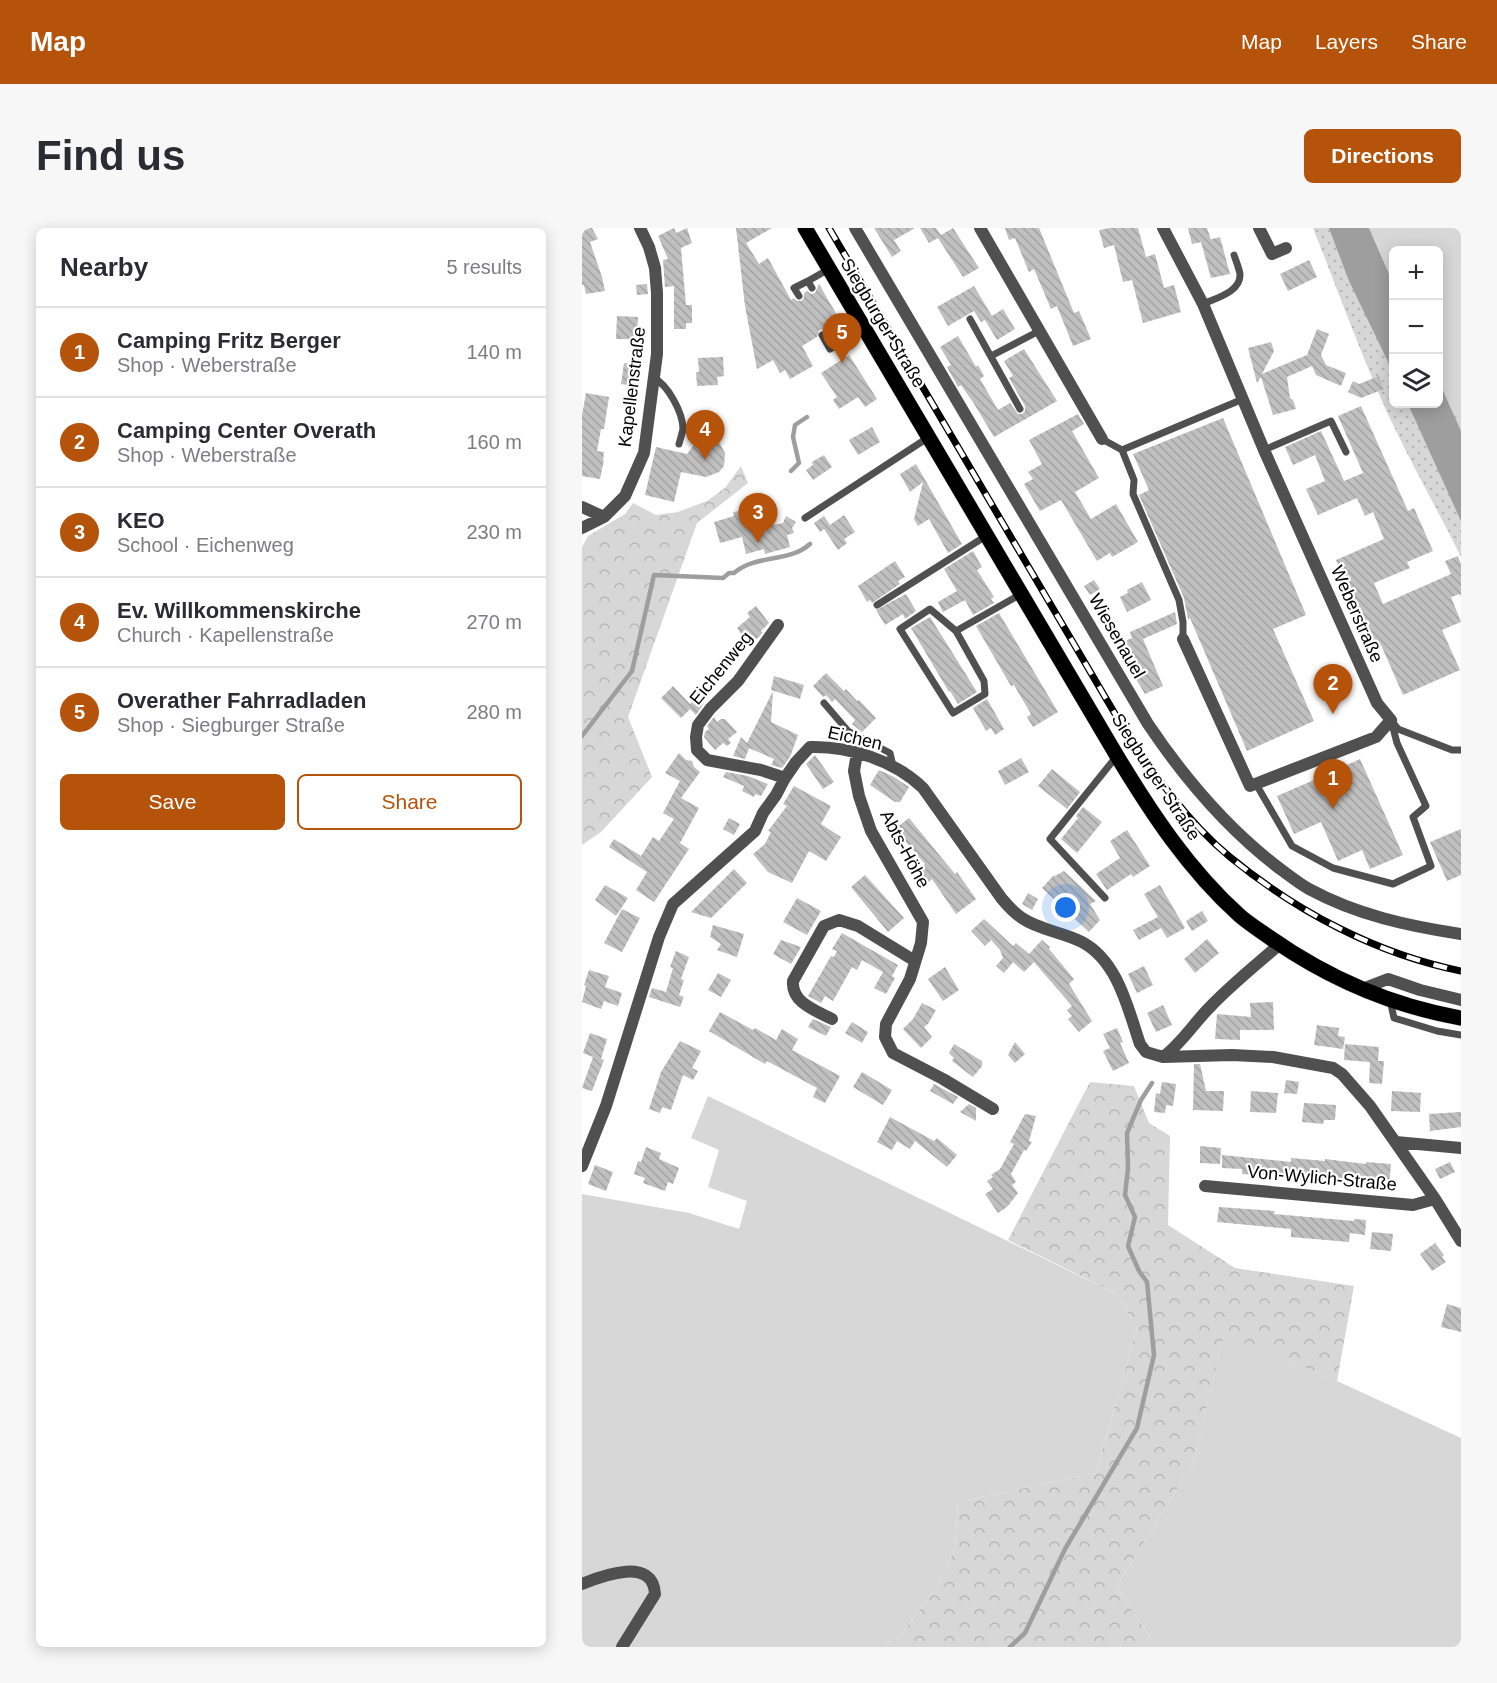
<!DOCTYPE html>
<html lang="en">
<head>
<meta charset="utf-8">
<style>
	body { margin:0; font-family:Helvetica,sans-serif; background:#f7f7f7; color:#2b2b33 }
	.controls { position:absolute; right:18px; top:18px; display:grid; overflow:hidden; border-radius:9px; box-shadow:0 3px 15px #0003 }
	.controls button { width:54px; height:54px; display:grid; place-items:center; padding:0; border:0; border-bottom:2px solid #e1e1e2; background:#fff; color:#2b2b33; font:30px sans-serif }
	.you { position:absolute; left:484px; top:680px; width:21px; height:21px; margin:-15px; border:4px solid #fff; border-radius:50%; background:#1a73e8; box-shadow:0 0 0 9px #1a73e833 }
	.badge { display:grid; place-items:center; width:39px; height:39px; border-radius:50%; background:#b45309; color:#fff; font-size:20px; font-weight:700 }
	.pin { position:absolute; translate:-50% -50px; filter:drop-shadow(0 2px 3px #0008) }
	.pin::after { content:''; position:absolute; top:32px; width:21px; height:18px; background:inherit; clip-path:polygon(0 0,100% 0,50% 100%) }
	.list { margin:0; padding:0; list-style:none }
	h2 { display:flex; justify-content:space-between; align-items:center; height:78px; margin:0; padding:0 24px; font-size:26px }
	h2 small { font-size:20px; font-weight:400; color:#7c7c81 }
	.list li { display:grid; grid-template-columns:39px 1fr auto; gap:18px; align-items:center; box-sizing:border-box; height:90px; padding:0 24px; border-top:2px solid #e1e1e2 }
	.list b { display:block; font-size:22px; white-space:nowrap }
	.list p { margin:0; font-size:20px; white-space:nowrap; color:#7c7c81 }
	.list em { font-size:20px; font-style:normal; color:#7c7c81 }
	.actions { display:flex; gap:12px; padding:18px 24px }
	.actions a { flex:1; padding:14px 0; border:2px solid #b45309; border-radius:9px; text-align:center; font-size:21px; color:#b45309 }
	.actions .main { background:#b45309; color:#fff }
	.icon { flex:none; width:33px; height:33px; fill:none; stroke:currentColor; stroke-width:2; stroke-linecap:round; stroke-linejoin:round }
	.map { position:relative; flex:none; width:879px; height:1419px; overflow:hidden; border-radius:9px }
	header { display:flex; align-items:center; gap:36px; box-sizing:border-box; height:84px; padding:0 30px; background:#b45309; color:#fff }
	header strong { font-size:28px }
	nav { display:flex; gap:33px; margin-inline-start:auto; font-size:21px }
	.intro { display:flex; align-items:center; justify-content:space-between; box-sizing:border-box; height:144px; padding:0 36px }
	h1 { margin:0; font-size:42px }
	.button { padding:15px 27px; border-radius:9px; background:#b45309; color:#fff; font-size:21px; font-weight:700 }
	main { display:flex; gap:36px; padding:0 36px }
	aside { flex:1; background:#fff; border-radius:9px; box-shadow:0 3px 15px #0003 }
	.map>svg:first-child { display:block }
	.grass { fill:#d7d7d7 }
	.forest { fill:url(#forest-crowns) }
	.park { fill:url(#park-dots) }
	.water { fill:#9e9e9e }
	.lines { fill:none; stroke-linecap:round; stroke-linejoin:round }
	.stream { stroke:#9e9e9e; stroke-width:4.5 }
	.building { fill:url(#building-back-hatch) }
	.primary-casing { stroke:#dbdbdb; stroke-width:16 }
	.lane { stroke:#505050; stroke-width:7 }
	.street { stroke:#505050; stroke-width:12 }
	.primary { stroke:#000; stroke-width:15 }
	.rail-casing { stroke:#000; stroke-width:7 }
	.rail { stroke:#fff; stroke-width:4.5; stroke-dasharray:14; stroke-linecap:butt }
	.labels { text-anchor:middle; dominant-baseline:central; stroke-width:4.5; stroke-linejoin:round; paint-order:stroke }
	.street-label { font-size:18px; fill:#000; stroke:#fff }
</style>
</head>
<body>
<header>
<strong>Map</strong>
<nav><a>Map</a><a>Layers</a><a>Share</a></nav>
</header>
<div class="intro"><h1>Find us</h1><a class="button">Directions</a></div>
<main>
<aside>
<h2>Nearby<small>5 results</small></h2>
<ul class="list">
<li><span class="badge">1</span><div><b>Camping Fritz Berger</b><p>Shop · Weberstraße</p></div><em>140 m</em></li>
<li><span class="badge">2</span><div><b>Camping Center Overath</b><p>Shop · Weberstraße</p></div><em>160 m</em></li>
<li><span class="badge">3</span><div><b>KEO</b><p>School · Eichenweg</p></div><em>230 m</em></li>
<li><span class="badge">4</span><div><b>Ev. Willkommenskirche</b><p>Church · Kapellenstraße</p></div><em>270 m</em></li>
<li><span class="badge">5</span><div><b>Overather Fahrradladen</b><p>Shop · Siegburger Straße</p></div><em>280 m</em></li>
</ul>
<div class="actions"><a class="main">Save</a><a>Share</a></div>
</aside>
<div class="map">
<svg width="879" height="1419" viewBox="0 0 879 1419">
	<defs>
		<pattern id="forest-crowns" width="20" height="18" patternUnits="userSpaceOnUse" patternTransform="scale(1.5)"><rect width="20" height="18" fill="#d7d7d7"/><path d="M2 6a3 3 0 1 1 6 0M12 15a3 3 0 1 1 6 0" fill="none" stroke="#b7b7b7"/></pattern>
		<pattern id="park-dots" width="8" height="8" patternUnits="userSpaceOnUse" patternTransform="scale(1.5)"><rect width="8" height="8" fill="#d7d7d7"/><path d="M2 2h.1M6 6h.1" fill="none" stroke="#b7b7b7" stroke-width="1.8" stroke-linecap="round"/></pattern>
		<pattern id="building-back-hatch" width="6" height="6" patternUnits="userSpaceOnUse" patternTransform="scale(1.5)"><rect width="6" height="6" fill="#c0c0c0"/><path d="M-1 5l2 2M0 0l6 6M5-1l2 2" fill="none" stroke="#a3a3a3"/></pattern>
	</defs>
	<rect width="100%" height="100%" fill="#fff"/>
	<!-- grass -->
	<path class="grass" d="M787,0H879V203L857,154L856,22H812L811,55Z
		M126,868L535,1066L555,1100L514,1245L376,1274L373,1320L356,1357L318,1408L301,1419H0V966L107,985L157,1001L165,973L126,959L137,922L109,910Z
		M642,1106L755,1153L879,1210V1419H575L534,1359L611,1236Z"/>
	<!-- forest -->
	<path class="forest" d="M159,238L166,255L115,295L46,489L70,549L19,604L0,617V319L6,308L43,286L51,275L74,287L96,284L125,273L143,260Z
		M508,854L552,858L567,895L588,908L586,997L653,1040L772,1058L755,1153L642,1107L611,1236L534,1359L575,1419H301L318,1408L356,1357L373,1320L376,1274L514,1245L555,1100L535,1066L426,1012Z"/>
	<!-- park -->
	<path class="park" d="M731,0H786L811,57L812,176H856L857,151L879,198V329C852,274 821,222 797,166C773,111 753,55 731,0Z"/>
	<!-- water -->
	<path class="water" d="M747,0H787L811,55V144L767,53Z
		M857,154L879,203V293L826,176H856Z"/>
	<g class="lines">
		<!-- stream -->
		<path class="stream" d="M209,243L217,235L211,209L213,197L225,189
			M0,508L50,443L72,347L141,350L147,345H152C174,326 207,335 228,316
			M428,1419L443,1405L483,1321L555,1200L572,1127L565,1054L557,1043L546,1018L553,989L543,967L546,940L545,905L559,872L570,855"/>
	</g>
	<!-- building -->
	<path class="building" d="M0,0H10L16,11L8,14L20,49L23,63L4,66L2,57H0Z
		M92,0L94,5L105,0L110,15L99,20L104,77H110V95H104V101H92V58L83,59L81,32L86,31L76,8Z
		M154,0H190L164,15L177,36L186,30L209,72L212,70L215,73H219L222,70V65L225,63L229,66L233,65L237,56L259,94L251,93L248,96V101L244,104L241,101L237,102L235,109L220,118L231,138L208,151L203,142L198,145L191,132L175,141L163,78Z
		M292,0H333L312,12L319,23L310,29Z
		M338,0H354L359,7L371,0L397,40L381,49L356,10L347,15Z
		M423,0H457L492,85L497,83L509,111L491,118L475,78L469,81L452,41L447,44L433,10L427,12Z
		M527,0H556L564,29L573,26L582,60L592,57L599,84L561,95L550,52L541,54L532,17L522,20L517,2Z
		M606,0H625L629,12L610,16Z
		M638,9L648,46L629,50L619,14Z
		M727,32L735,49L706,63L698,46Z
		M65,56L66,66L55,67L54,57Z
		M392,58L410,88L421,81L433,101L415,112L403,92L399,94L392,83L366,98L355,79Z
		M35,88L56,89L55,111H34Z
		M735,101L747,106L739,127L744,137L764,145L759,158L734,147L730,138L705,149L708,170L711,172L714,181L691,187L679,149L675,155L666,120L689,114L692,123L680,146L725,127Z
		M376,108L394,139L396,137L402,148L398,151L416,182L428,175L436,186H440L443,183V178L427,150L431,148L422,133L442,121L475,173L412,209L391,174L379,157L376,159L365,139L369,137L358,119Z
		M267,127L295,171L283,179L276,169L257,181L251,172L255,169L239,145Z
		M141,129L142,148L135,149L136,157L115,158L114,144H117L116,130Z
		M42,135L60,137L57,159L39,156Z
		M797,148L802,161L779,170L766,164L771,153L777,156Z
		M4,165L27,169L22,201H19L15,223L22,224L21,232H22L18,251L0,248V187Z
		M779,178L826,283L832,280L851,323L825,334L828,340L792,355L801,376L869,346L863,333L876,328L879,336V369L878,366L869,369L879,394L860,402L878,442L821,467L799,417L791,421L754,332L802,311L791,284L783,288L775,270L736,287L724,261L743,253L733,227L711,237L703,219L739,203L762,253L781,245L756,188Z
		M496,186L502,196L490,203L517,250L493,264L509,291L534,276L556,314L530,329L528,325L515,333L479,272L458,283L442,256L451,251L446,244L460,236L447,212Z
		M641,190L724,387L691,401L732,493L665,523L608,390L606,391L602,370L557,267L567,262L551,226Z
		M290,199L298,214L276,227L267,212Z
		M128,211L138,216L143,225L142,238L137,244L124,249L99,244L92,274L63,267L74,219L105,226L114,214Z
		M242,227L250,239L231,252L224,242L231,237L230,234Z
		M334,236L380,316L366,325L347,291L336,298L332,291L341,254L328,264L318,246Z
		M172,274L177,294L187,298L201,295L204,288L214,294L210,300L212,305L205,307L208,319L183,326L182,321L164,326L160,309L138,315L132,294L152,288L151,284L158,283L157,278Z
		M262,287L273,304L262,311L265,315L256,322L242,301L238,304L232,295L242,288L248,297Z
		M391,323L400,339L395,342L412,369L409,371L412,375L391,387L383,372L361,384L356,374L375,363L362,341Z
		M313,333L323,349L316,353L318,356L290,375L288,372L285,374L276,358Z
		M512,352L518,361L508,367L502,358Z
		M560,354L569,372L545,384L538,369L546,365L545,362Z
		M324,366L334,383L323,391L321,386L303,397L294,382Z
		M174,378L187,395L179,403L180,405L178,408L167,417L155,400L168,389L165,385Z
		M593,384L595,396L561,411L581,458L563,466L533,417L550,410L548,404Z
		M417,385L476,484L451,499L445,489L449,486L432,457L429,458L394,398Z
		M348,389L395,464L376,476L368,463L367,464L329,400Z
		M244,445L262,463L264,461L275,473L277,472L294,490L280,504L270,496L273,492L253,471L250,474L244,467L241,469L231,458Z
		M192,448L222,457L218,471L189,462Z
		M91,458L108,476L117,467L122,475L114,487L108,481L99,490L79,470Z
		M191,463L189,494L216,507L208,529L200,540L189,537L192,531L167,520L163,531L151,528L159,509L165,515Z
		M405,471L422,501L413,507L409,500L404,503L391,480Z
		M132,489L135,494L139,491H143L155,504L146,511L149,515L145,518L141,515L133,522L122,509L123,504L127,501L125,498Z
		M97,525L104,532L110,533L112,539L118,544L99,570L117,580L98,615L107,621L72,674L54,662L65,644L27,619L32,611L59,628L71,609L77,613L92,591L81,585L98,553L83,545Z
		M233,527L252,554L241,561L224,536Z
		M439,530L447,544L423,557L416,543Z
		M778,531L821,627L788,641L780,622L756,633L739,594L712,606L695,568L739,549L743,540L748,538L756,541Z
		M470,541L498,564L485,581L456,558Z
		M297,542L312,549L327,559L318,574H313L288,557Z
		M144,544L166,548L186,556L179,568L173,566L172,569L160,563L162,558L141,549Z
		M212,558L249,578L239,596L259,609L244,633L227,623L210,655L186,644L171,626L183,616L189,604L186,603L205,578L201,576Z
		M501,579L520,594L495,625L479,611L496,590L494,588Z
		M147,590L158,596L152,607L141,601Z
		M327,590L373,646L375,644L394,671L374,686L350,651L343,657L333,645L343,636L313,601Z
		M879,601V647L865,653L848,614Z
		M545,602L568,638L551,649L549,646L525,662L514,646L538,630L528,613Z
		M152,641L165,655L129,690L109,684Z
		M482,643L514,673L508,676L518,692L507,704L460,660L472,647L473,648Z
		M283,647L322,690L306,704L269,659Z
		M23,657L46,670L34,688L13,672Z
		M578,657L603,700L585,710L579,700L557,712L551,702L576,689L562,666Z
		M446,665L456,671L450,682L440,676Z
		M215,670L239,683L225,707L201,694Z
		M40,681L58,690L40,724L22,715Z
		M620,683L626,693L610,703L604,693Z
		M402,691L431,718L434,715L447,726L460,712L468,719L467,721L492,751L487,756L510,793L497,804L486,791L490,788L485,782L490,778L452,734L442,744L431,734L422,745L414,738L421,730L418,722L409,712L403,718L389,703Z
		M131,697L162,706L155,729L135,722L139,716L128,709Z
		M260,705L316,737L310,748L313,750L304,766L292,760L301,744L280,732L275,742L270,739L251,773L243,768L239,775L226,768L249,728L252,729L255,723L250,721Z
		M625,711L637,725L613,745L602,731Z
		M199,712L219,719L209,736L191,726Z
		M94,723L107,729L99,751L102,752L97,767L102,769L98,779L67,769L70,760L84,764L91,740L88,739Z
		M562,738L571,757L555,765L546,746Z
		M363,739L377,762L361,773L346,751Z
		M7,742L27,748L23,759L40,765L36,778L22,773L19,781L0,774L4,758L2,757Z
		M136,745L149,752L139,769L126,762Z
		M691,774L692,802H658V812L633,811L635,786L669,789L668,775Z
		M340,775L354,782L346,796L342,799L350,809L339,820L321,801L331,791Z
		M581,777L590,797L574,804L565,785Z
		M138,784L171,802L173,800L194,812L200,801L216,811L210,822L258,848L243,875L231,869L235,860L185,833L183,836L127,803Z
		M231,791L249,799L244,808L226,799Z
		M270,794L286,804L280,815L263,805Z
		M735,797L757,800L756,808L763,809L761,821L732,817Z
		M535,800L541,814L538,815L547,835L531,843L521,823L528,820L521,806Z
		M8,805L25,811L19,831L22,832L10,863L0,860L11,829L1,825Z
		M98,813L119,823L110,840L116,843L111,852L101,847L89,882L80,879L78,885L67,881L79,844Z
		M433,814L443,826L433,835L426,827Z
		M372,816L400,833V838L391,849L370,833L372,830L367,825Z
		M763,816L797,819L796,833H802L800,856L787,855L788,834L762,832Z
		M612,836H618L624,863H642L641,883L611,882Z
		M280,844L310,862L301,877L271,859Z
		M704,852L717,854L715,866L702,865Z
		M580,854L594,856L591,878L584,877L583,885L572,884L574,865L578,866Z
		M352,856L376,869L371,876L348,863Z
		M669,863L696,865L694,885L668,884Z
		M810,863L839,865L838,884L809,883Z
		M722,875L754,877L753,892H742L741,896L720,894Z
		M387,876L394,880V893L378,884Z
		M879,884V899L848,903L847,886Z
		M443,886L454,888L447,913L450,914L444,923L442,922L429,946L434,954L430,957L436,965L425,979L416,985L403,966L411,961L405,953L411,949L409,947L418,941L432,916L428,914Z
		M308,889L352,913L355,910L375,927L365,939L333,913L328,921L315,913L310,922L295,914Z
		M618,918L639,920L638,936L618,935Z
		M64,919L79,925L77,931L97,940L91,956L86,954L83,963L61,955L63,950L52,946L56,933L59,934Z
		M640,927L709,934V930L743,933V931L784,936V934L809,936L807,959L776,957L770,956V954L741,951V954L660,946V941L640,940Z
		M868,934L873,944L858,951L853,941Z
		M13,937L31,944L24,963L6,956Z
		M637,979L693,983L692,986L772,993V991L784,992L783,1007L768,1005L767,1014L709,1009V1001L635,994Z
		M790,1004L811,1006L809,1023L788,1021Z
		M853,1015L862,1027L860,1029L864,1034L850,1043L838,1026Z
		M865,1076L879,1080V1104L859,1099Z"/>
	<g class="lines">
		<!-- primary casing -->
		<g class="primary-casing">
			<path id="primary" d="M223,0L535,528C570,586 607,642 657,687C666,695 677,702 687,709C744,749 810,778 879,790"/>
		</g>
		<!-- lane -->
		<path class="lane" d="M230,60L226,53L247,41
			M217,68L212,60L226,53
			M621,76C634,70 659,64 658,46C657,40 654,33 652,27
			M388,91L438,181
			M253,98L262,113L283,101
			M240,107L248,121L262,113
			M409,128L457,103
			M72,150C86,157 101,185 101,201C100,206 98,212 97,216
			M520,211L540,222
			M682,222L749,193L764,224
			M223,290L347,209
			M295,377L404,308
			M374,403L348,381L318,401L371,485L403,466L402,453L374,403L439,366
			M601,411V394L597,372L551,266L552,252L540,222L661,171
			M242,475L266,503L308,525L311,538
			M812,496L816,501L870,522H879
			M674,556L710,618L751,640L811,656L849,638L831,589L844,578L815,515L809,492
			M523,670L468,611L534,529
			M808,772L812,790L855,803L879,807"/>
		<!-- street -->
		<path class="street" d="M273,0L566,496C603,551 647,603 701,643C709,649 718,656 727,661C775,687 826,698 879,706
			M398,0L520,211
			M581,0L621,76L682,222L795,475L809,492L794,509L668,558L601,411
			M677,0L690,26L704,20
			M0,279L22,289
			M0,300L22,289L43,268L62,225L75,126V65L73,40L67,19L58,0
			M196,397L156,453L128,481L116,497L114,509L115,522L125,532L179,542L203,550
			M275,525L272,543L277,568L289,603L341,694L339,715L328,751L304,796L303,809L311,825L361,851L411,881
			M780,761L806,751L838,762L879,772
			M250,791C235,783 209,775 211,753L242,698L257,692L276,698L333,733
			M581,829C599,816 612,795 628,779C650,756 674,737 698,716
			M814,914L879,920
			M0,938L24,878L77,709L91,676L173,603L181,585L194,567L203,550L214,534L228,519C267,518 312,532 341,560L420,671C426,678 432,685 440,690C457,702 481,704 500,714C536,733 546,781 558,816L564,824L581,829L650,827L691,829L751,840L760,846L788,878L853,971L879,1013
			M623,958L831,977L853,971
			M0,1356C22,1347 71,1329 73,1366L40,1419"/>
		<!-- primary -->
		<use href="#primary" class="primary"/>
		<!-- rail casing -->
		<g class="rail-casing">
			<path id="rail" d="M247,0L539,496C570,543 604,593 648,629C715,684 795,726 879,743"/>
		</g>
		<!-- rail -->
		<use href="#rail" class="rail"/>
	</g>
	<g class="labels">
		<!-- street labels -->
		<g class="street-label">
			<text transform="translate(301 95) rotate(59)">Siegburger Straße</text>
			<text transform="translate(50 159) rotate(-83)">Kapellenstraße</text>
			<text transform="translate(775 386) rotate(66)">Weberstraße</text>
			<text transform="translate(535 408) rotate(60)">Wiesenauel</text>
			<text transform="translate(139 440) rotate(-51)">Eichenweg</text>
			<text transform="translate(273 510) rotate(13)">Eichen</text>
			<text transform="translate(574 549) rotate(57)">Siegburger Straße</text>
			<text transform="translate(323 621) rotate(62)">Abts-Höhe</text>
			<text transform="translate(740 950) rotate(5)">Von-Wylich-Straße</text>
		</g>
	</g>
</svg>
<div class="controls">
<button>+</button>
<button>−</button>
<button><svg class="icon" aria-label="layers" viewBox="0 0 24 24"><path d="M12 4l9 5-9 5-9-5zM3 14l9 5 9-5"/></svg></button>
</div>
<div class="you"></div>
<div class="pin badge" style="left:751px;top:581px">1</div>
<div class="pin badge" style="left:751px;top:486px">2</div>
<div class="pin badge" style="left:176px;top:315px">3</div>
<div class="pin badge" style="left:123px;top:232px">4</div>
<div class="pin badge" style="left:260px;top:135px">5</div>
</div>
</main>
</body>
</html>
